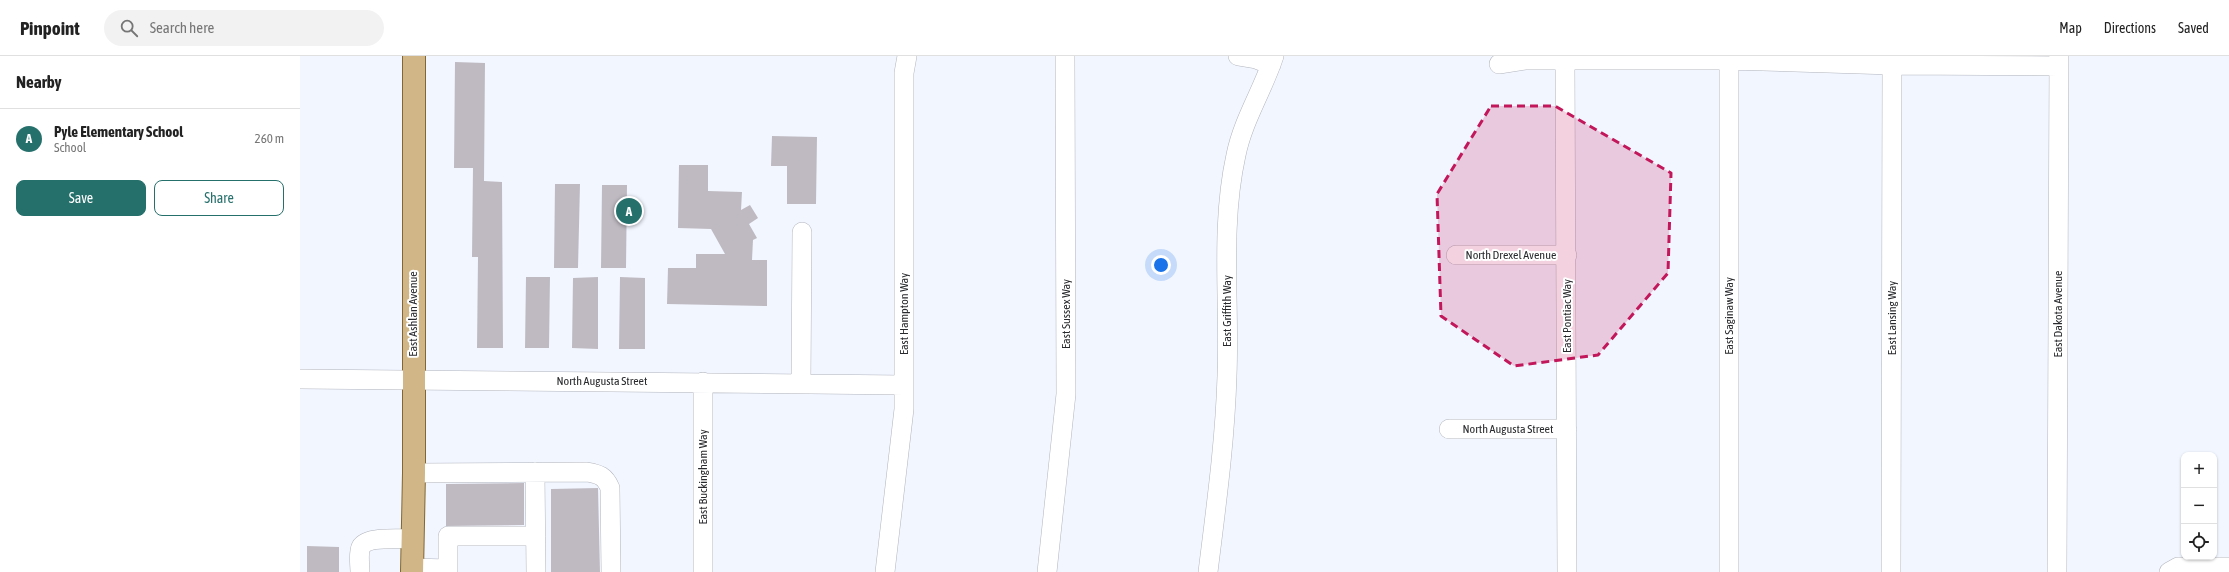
<!DOCTYPE html>
<html lang="en">
<head>
<meta charset="utf-8">
<style>
	body { margin:0; font-family:"Asap Condensed",sans-serif; background:#f2f2f2; color:#222 }
	.controls { position:absolute; right:12px; bottom:12px; display:grid; overflow:hidden; border-radius:8px; box-shadow:0 1px 3px #0004 }
	.controls button { width:36px; height:36px; display:grid; place-items:center; padding:0; border:0; border-bottom:1px solid #e0e0e0; background:#fff; color:#222; font:20px sans-serif }
	.you { position:absolute; left:861px; top:209px; width:14px; height:14px; margin:-10px; border:3px solid #fff; border-radius:50%; background:#1a73e8; box-shadow:0 0 0 6px #1a73e833 }
	.badge { display:grid; place-items:center; width:26px; height:26px; border-radius:50%; background:#26706c; color:#fff; font-size:13px; font-weight:700 }
	.pin { position:absolute; translate:-50% -50%; border:2px solid #fff; box-shadow:0 1px 4px #0006 }
	.list { margin:0; padding:0; list-style:none }
	h2 { display:flex; justify-content:space-between; align-items:center; height:52px; margin:0; padding:0 16px; font-size:17px }
	h2 small { font-size:13px; font-weight:400; color:#767676 }
	.list li { display:grid; grid-template-columns:26px 1fr auto; gap:12px; align-items:center; box-sizing:border-box; height:60px; padding:0 16px; border-top:1px solid #e0e0e0 }
	.list b { display:block; font-size:15px; white-space:nowrap }
	.list p { margin:0; font-size:13px; white-space:nowrap; color:#767676 }
	.list em { font-size:13px; font-style:normal; color:#767676 }
	.actions { display:flex; gap:8px; padding:12px 16px }
	.actions a { flex:1; padding:9px 0; border:1px solid #26706c; border-radius:8px; text-align:center; font-size:14px; color:#26706c }
	.actions .main { background:#26706c; color:#fff }
	.icon { flex:none; width:22px; height:22px; fill:none; stroke:currentColor; stroke-width:2; stroke-linecap:round; stroke-linejoin:round }
	.map { position:relative; flex:none; width:1929px; height:516px; overflow:hidden }
	header { display:flex; align-items:center; gap:24px; box-sizing:border-box; height:56px; padding:0 20px; background:#fff; border-bottom:1px solid #e0e0e0 }
	header strong { font-size:19px }
	nav { display:flex; gap:22px; margin-inline-start:auto; font-size:14px }
	.search { width:280px; height:36px; background:#f2f2f2; display:flex; align-items:center; gap:10px; box-sizing:border-box; padding:0 14px; border-radius:22px; color:#767676; font-size:15px }
	main { display:flex }
	aside { flex:1; background:#fff }
	.map>svg:first-child { display:block }
	.building { fill:#bfbac2 }
	.lines { fill:none; stroke-linecap:round; stroke-linejoin:round }
	.minor-casing { stroke:#b1b4bd; stroke-width:20 }
	.major-casing { stroke:#826633; stroke-width:24 }
	.minor { stroke:#fff; stroke-width:19 }
	.major { stroke:#d1b787; stroke-width:22 }
	.marked { fill:#c2185b; fill-opacity:0.2; stroke:#c2185b; stroke-width:3; stroke-dasharray:8 5; stroke-linejoin:round }
	.labels { text-anchor:middle; dominant-baseline:central; stroke-width:4; stroke-linejoin:round; paint-order:stroke }
	.street-label { font-size:12px; fill:#28292c; stroke:#fff }
</style>
</head>
<body>
<header>
<strong>Pinpoint</strong>
<div class="search"><svg class="icon" aria-label="search" viewBox="0 0 24 24"><circle cx="10" cy="10" r="6"/><path d="M15 15l6 6"/></svg>Search here</div>
<nav><a>Map</a><a>Directions</a><a>Saved</a></nav>
</header>
<main>
<aside>
<h2>Nearby<small></small></h2>
<ul class="list">
<li><span class="badge">A</span><div><b>Pyle Elementary School</b><p>School</p></div><em>260 m</em></li>
</ul>
<div class="actions"><a class="main">Save</a><a>Share</a></div>
</aside>
<div class="map">
<svg width="1929" height="516" viewBox="0 0 1929 516">
	<rect width="100%" height="100%" fill="#f2f6ff"/>
	<!-- building -->
	<path class="building" d="M155,6L185,7L184,125L202,126L203,292H177L178,201H172L173,112H154Z
		M472,80L517,81L516,148H487V110H471Z
		M379,109H408V135L442,136L441,154L450,149L458,162L449,168L457,182L453,184L452,204H467V250L367,248L368,212H396V198H425L411,173L378,172Z
		M255,128H280L278,212H254Z
		M302,129H327L326,212H301Z
		M226,221H250L249,292H225Z
		M298,221V293L272,292L273,222Z
		M320,221L345,222V293H319Z
		M224,427V469L146,470V428Z
		M298,432L300,516H251V433Z
		M7,490L39,491V516H7Z"/>
	<g class="lines">
		<!-- minor casing -->
		<g class="minor-casing">
			<path id="minor" d="M938,0L956,3L971,9
				M1265,4L1267,516
				M1199,8L1225,4H1429L1592,9L1759,10
				M1156,199H1267
				M0,323L604,329
				M501,328L502,176
				M1149,373H1267
				M235,416L236,516
				M114,417L287,416C299,418 305,420 310,432L311,516
				M112,512L148,513
				M60,516C60,509 58,497 61,491C67,480 102,483 113,483
				M148,516V480H236
				M403,516V326
				M585,516L604,353V17L607,0
				M747,516L766,338L765,0
				M908,516C916,451 925,386 927,320C930,246 920,171 936,99C943,64 963,34 974,0
				M1429,516V4
				M1591,516L1592,9
				M1757,516L1759,0
				M1869,516L1878,511H1929"/>
		</g>
		<!-- major casing -->
		<g class="major-casing">
			<path id="major" d="M112,516L114,417V0"/>
		</g>
		<!-- minor -->
		<use href="#minor" class="minor"/>
		<!-- major -->
		<use href="#major" class="major"/>
	</g>
	<!-- marked area -->
	<path class="marked" d="M1191,50H1255L1371,117L1368,217L1298,299L1214,310L1141,260L1137,138Z"/>
	<g class="labels">
		<!-- street labels -->
		<g class="street-label">
			<text x="1211" y="199">North Drexel Avenue</text>
			<text transform="translate(927 255) rotate(-90)">East Griffith Way</text>
			<text transform="translate(113 258) rotate(-90)">East Ashlan Avenue</text>
			<text transform="translate(604 258) rotate(-90)">East Hampton Way</text>
			<text transform="translate(766 258) rotate(-90)">East Sussex Way</text>
			<text transform="translate(1758 258) rotate(-90)">East Dakota Avenue</text>
			<text transform="translate(1267 260) rotate(-90)">East Pontiac Way</text>
			<text transform="translate(1429 260) rotate(-90)">East Saginaw Way</text>
			<text transform="translate(1592 262) rotate(-90)">East Lansing Way</text>
			<text x="302" y="325">North Augusta Street</text>
			<text x="1208" y="373">North Augusta Street</text>
			<text transform="translate(403 421) rotate(-90)">East Buckingham Way</text>
		</g>
	</g>
</svg>
<div class="controls">
<button>+</button>
<button>−</button>
<button><svg class="icon" aria-label="locate" viewBox="0 0 24 24"><circle cx="12" cy="12" r="6"/><path d="M12 2v4M12 18v4M2 12h4M18 12h4"/></svg></button>
</div>
<div class="you"></div>
<div class="pin badge" style="left:329px;top:155px">A</div>
</div>
</main>
</body>
</html>
